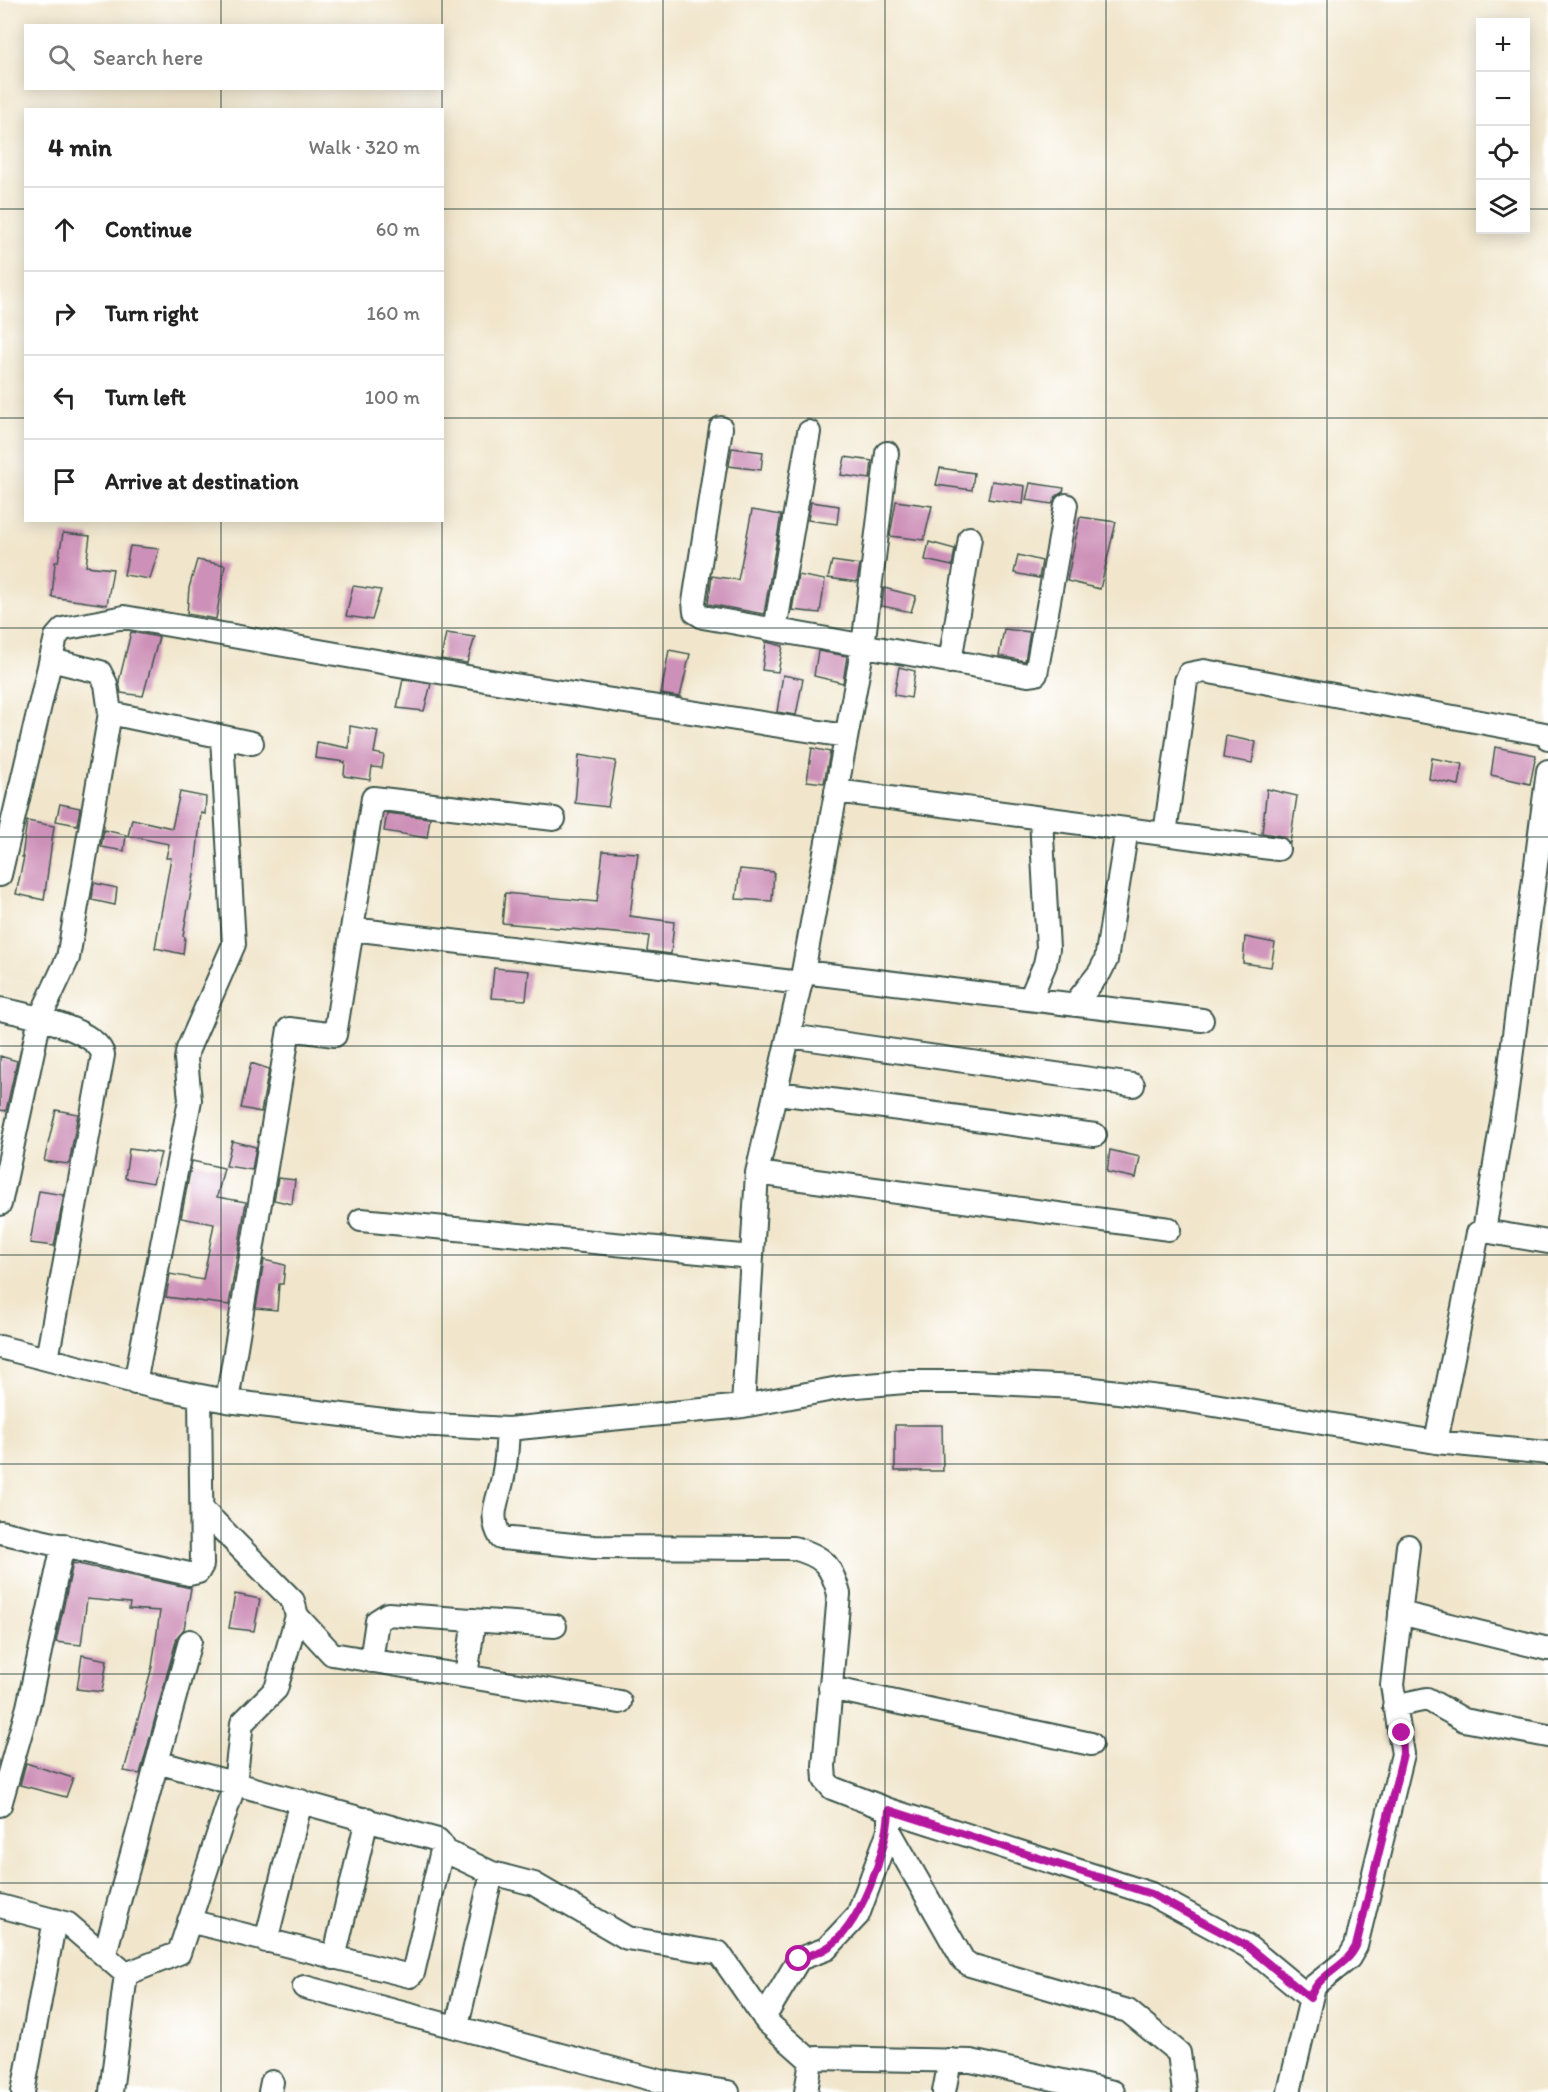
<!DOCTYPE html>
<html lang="en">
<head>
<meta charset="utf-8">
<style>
	body { margin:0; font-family:Itim,sans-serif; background:#f2f2f2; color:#222 }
	.controls { position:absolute; right:18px; top:18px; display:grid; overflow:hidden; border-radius:0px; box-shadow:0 3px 15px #0003 }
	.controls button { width:54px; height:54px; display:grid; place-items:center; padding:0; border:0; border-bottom:2px solid #e0e0e0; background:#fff; color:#222; font:30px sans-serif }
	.stop { position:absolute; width:18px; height:18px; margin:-14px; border:4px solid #b5179e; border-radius:50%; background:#fff }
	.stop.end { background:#b5179e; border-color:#fff; box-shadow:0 2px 6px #0008 }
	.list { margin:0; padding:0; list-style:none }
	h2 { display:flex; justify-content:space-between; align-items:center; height:78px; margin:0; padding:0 24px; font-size:26px }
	h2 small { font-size:20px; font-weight:400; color:#767676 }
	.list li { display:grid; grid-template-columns:39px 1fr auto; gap:18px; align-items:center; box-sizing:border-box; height:84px; padding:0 24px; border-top:2px solid #e0e0e0 }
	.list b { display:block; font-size:22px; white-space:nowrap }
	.list em { font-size:20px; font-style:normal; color:#767676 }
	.icon { flex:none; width:33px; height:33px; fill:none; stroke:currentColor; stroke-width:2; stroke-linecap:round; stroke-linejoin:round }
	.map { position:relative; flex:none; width:1548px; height:2092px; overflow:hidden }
	.search { position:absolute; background:#fff; box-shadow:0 3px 15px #0003; left:24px; top:24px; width:420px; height:66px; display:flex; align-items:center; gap:15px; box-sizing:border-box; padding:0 21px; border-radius:0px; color:#767676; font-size:22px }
	.panel { position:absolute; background:#fff; box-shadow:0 3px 15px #0003; left:24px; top:108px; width:420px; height:414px; border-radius:0px }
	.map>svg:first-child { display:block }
	.building { fill:#cd90b8 }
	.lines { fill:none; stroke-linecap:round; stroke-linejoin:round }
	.minor-casing { stroke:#3e564b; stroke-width:26 }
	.minor { stroke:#fff; stroke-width:22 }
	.route { stroke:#b5179e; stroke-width:8 }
	.grid { fill:none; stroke:#1f3d34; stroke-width:1.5; stroke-opacity:0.55 }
</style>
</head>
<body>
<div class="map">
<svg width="1548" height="2092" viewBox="0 0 1548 2092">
	<rect width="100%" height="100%" fill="#fff"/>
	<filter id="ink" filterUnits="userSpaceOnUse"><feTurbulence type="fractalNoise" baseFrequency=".0167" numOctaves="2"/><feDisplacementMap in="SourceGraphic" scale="12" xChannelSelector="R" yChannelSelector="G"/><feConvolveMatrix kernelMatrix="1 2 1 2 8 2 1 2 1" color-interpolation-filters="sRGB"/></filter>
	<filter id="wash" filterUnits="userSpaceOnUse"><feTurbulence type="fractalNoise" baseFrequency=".008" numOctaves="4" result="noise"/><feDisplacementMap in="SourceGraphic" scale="24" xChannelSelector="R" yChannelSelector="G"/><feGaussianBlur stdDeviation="1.35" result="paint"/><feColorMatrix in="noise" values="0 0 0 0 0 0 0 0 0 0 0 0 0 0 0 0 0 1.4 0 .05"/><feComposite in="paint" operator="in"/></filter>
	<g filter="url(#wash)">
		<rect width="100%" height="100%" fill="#f1e6cc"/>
		<g id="blocks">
			<!-- building -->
			<path class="building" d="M732,448L763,452L761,470L729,466Z
				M845,457L872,461L870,479L841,475Z
				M940,468L974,473L972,490L936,485Z
				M992,481L1025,486L1023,504L988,499Z
				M1030,483L1064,488L1063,492L1056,496L1052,504L1026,500Z
				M896,501L932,506L924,540L890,536Z
				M811,502L839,506L837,524L808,520Z
				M752,510L781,515L764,614L708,604L712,576L738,580Z
				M1080,517L1116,522L1100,589L1067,581Z
				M63,533L90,536L86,566L113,569L107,605L52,597L55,562H58Z
				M929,542L955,549L952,566L925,560Z
				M130,546L159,549L150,579L124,575Z
				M1018,555L1042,561L1039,578L1014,573Z
				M197,560L225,565L216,619L187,614L189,588Z
				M832,561L860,565L857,582L828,578Z
				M798,575L825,580L820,613L792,610Z
				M353,586L381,590L372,620L346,616Z
				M884,588L916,596L911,612L882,606Z
				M1004,629L1030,632L1025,661L999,656Z
				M131,632L159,637L143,696L121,693L119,681Z
				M446,633L475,637L467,663L441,659Z
				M766,642L783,646L778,672L762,670Z
				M669,650L690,654L680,697L661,694Z
				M818,651L847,656L843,683L814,676Z
				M899,667L915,671L911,698L894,695Z
				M783,675L803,679L796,715L777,712Z
				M403,679L431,684L424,711L397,708Z
				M350,726L378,731L374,753L384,755L382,768L372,767L370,780L344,776L345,762L315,758L317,742L349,748Z
				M1226,736L1256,742L1252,763L1223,758Z
				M1495,747L1536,755L1530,784L1491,775Z
				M812,748L830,752L824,783L807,781Z
				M579,755L616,761L608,807L575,803Z
				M1432,758L1463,764L1459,785L1429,779Z
				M1267,789L1297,796L1290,843L1280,836L1262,833Z
				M180,792L206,797L205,814L201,813L195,869L183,936L185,937L183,954L155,948L171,858H166L169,844L128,836L132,819L172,828Z
				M60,804L80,808L77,825L56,821Z
				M387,813L430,818L427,838L384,831Z
				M27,821L54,826L44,900L16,894L24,857H22Z
				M104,830L126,835L124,851L101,847Z
				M603,851L638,853L630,916L674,922L671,954L647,951L649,936L502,923L505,893L597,902Z
				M740,869L774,872L772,901L736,899Z
				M94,883L117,888L115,905L92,900Z
				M1245,937L1275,943L1271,967L1243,963Z
				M494,968L529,971L526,1000L491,998Z
				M0,1056L17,1061L6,1111L0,1110Z
				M251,1063L269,1069L261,1112L241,1108Z
				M56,1110L78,1114L69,1164L44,1161Z
				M232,1141L256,1147L252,1170L226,1166Z
				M129,1149L161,1153L153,1183L125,1178Z
				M1110,1150L1140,1157L1136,1178L1107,1172Z
				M192,1161L224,1168L217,1197L246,1202L229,1305L166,1297L170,1274L203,1280L214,1224L181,1218Z
				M278,1178L295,1180L292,1204L274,1200Z
				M39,1191L64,1195L54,1246L30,1243Z
				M264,1260L285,1265L283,1284H279L277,1310L256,1308Z
				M895,1425H942L943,1471H895Z
				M73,1563L191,1588L184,1629L177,1637L140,1774L124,1771L152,1667L160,1611L129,1609L130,1603L87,1599L81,1645L56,1642Z
				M235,1594L260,1599L254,1631L229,1628Z
				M82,1655L107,1660L102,1692L77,1689Z
				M26,1763L73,1778L66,1797L20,1785Z"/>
		</g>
	</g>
	<g filter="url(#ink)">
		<use href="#blocks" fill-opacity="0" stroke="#3e564b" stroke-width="1.5"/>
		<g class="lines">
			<!-- minor casing -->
			<g class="minor-casing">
				<path id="minor" d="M721,428L694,602L695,612L703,617L1028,675L1036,674L1066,505
					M775,630L809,432
					M51,660L100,672L106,684L110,713L252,743
					M950,662L970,538
					M836,791L1278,849
					M1165,834L1186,681L1189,674L1204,671L1545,734L1548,738
					M0,875L56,637L63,629L124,617L508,684L846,736
					M352,929L801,983
					M803,972L1202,1020
					M1030,999L1045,964L1048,949L1041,818
					M1074,1005L1100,972L1106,960L1127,829
					M0,1009C25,1014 98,1029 103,1055L47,1359
					M790,1036L1133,1085
					M778,1093L1095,1135
					M757,1173L1169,1229
					M0,1204L40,1018L68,958L110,713
					M361,1220L752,1257
					M1484,1231L1506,1097L1548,771
					M0,1347L154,1387L227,1401L417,1424L508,1429L743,1406L844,1387L905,1382H973L1077,1387L1184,1400L1436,1442L1548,1453
					M135,1383L190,1100L186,1059L188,1049L234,944L222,737
					M227,1401L289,1029L335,1035L373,798L554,819
					M743,1406L757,1173L803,972L863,646L887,453
					M508,1429C507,1443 507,1457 504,1471C501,1497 486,1513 501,1538L594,1547L793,1548C824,1556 831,1565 839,1594L824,1766L825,1780L832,1788L889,1810L1151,1894L1247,1946L1310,1998
					M1436,1442L1478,1233L1484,1231L1548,1242
					M0,1532L189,1574L198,1572L202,1565L200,1396
					M1400,1613L1548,1649
					M297,1616L332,1654L620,1702
					M371,1661L377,1621L388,1614L555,1626
					M466,1676L474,1620
					M830,1688L1091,1744
					M1394,1706L1427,1699L1464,1720L1548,1736
					M157,1762L438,1840L443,1846L413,1973L410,1976L189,1921
					M0,1805L28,1707L63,1545
					M889,1830L963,1960L970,1965L1128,2011L1179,2053L1184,2092
					M443,1850L492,1873L457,2026
					M492,1873L534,1884L627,1938L719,1953L767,2022L811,2061
					M0,1906L68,1924L126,1974L111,2092
					M266,1941L301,1801
					M105,1953L190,1641
					M334,1958L367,1819
					M126,1974L179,1953L235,1783L242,1723L276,1689L297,1616L293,1601L202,1509
					M304,1987L659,2081L728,2092
					M764,2018L799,1959L826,1949L858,1915L889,1830V1820
					M23,2092L55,1920
					M270,2092L272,2082
					M806,2092L811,2061L817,2058L971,2061L1113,2092
					M944,2092L950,2060
					M1289,2092L1314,1986L1349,1958L1356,1946L1403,1754L1392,1685L1408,1546"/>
			</g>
			<!-- minor -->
			<use href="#minor" class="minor"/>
		</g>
	</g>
	<g class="lines" filter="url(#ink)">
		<!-- route -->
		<path class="route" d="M799,1959C807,1955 817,1954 825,1949C860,1930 888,1848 889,1810L1151,1894L1247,1946L1310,1998C1317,1974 1346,1968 1356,1946L1403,1754L1402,1733"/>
	</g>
	<!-- grid -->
	<path class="grid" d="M221,0V26M442,0V26M663,0V2092M885,0V2092M1106,0V2092M1327,0V2092M221,88V110M442,88V110M0,209H26M442,209H1480M1526,209H1548M0,418H26M442,418H1548M221,520V2092M442,520V2092M0,628H1548M0,837H1548M0,1046H1548M0,1255H1548M0,1464H1548M0,1674H1548M0,1883H1548"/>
</svg>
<div class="controls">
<button>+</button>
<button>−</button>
<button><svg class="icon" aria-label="locate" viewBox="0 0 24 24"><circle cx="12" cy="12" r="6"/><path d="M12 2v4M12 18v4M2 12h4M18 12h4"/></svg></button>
<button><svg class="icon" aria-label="layers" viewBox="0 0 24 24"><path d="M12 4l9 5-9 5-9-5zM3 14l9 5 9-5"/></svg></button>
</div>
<div class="stop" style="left:799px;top:1959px"></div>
<div class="stop end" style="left:1402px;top:1733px"></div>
<div class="search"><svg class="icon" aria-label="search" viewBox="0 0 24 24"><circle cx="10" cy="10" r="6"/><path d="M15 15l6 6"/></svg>Search here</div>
<section class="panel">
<h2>4 min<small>Walk · 320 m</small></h2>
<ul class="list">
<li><svg class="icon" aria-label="ahead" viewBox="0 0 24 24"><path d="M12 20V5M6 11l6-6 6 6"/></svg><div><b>Continue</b></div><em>60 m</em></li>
<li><svg class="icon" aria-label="right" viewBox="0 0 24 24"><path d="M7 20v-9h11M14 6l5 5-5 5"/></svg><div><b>Turn right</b></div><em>160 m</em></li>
<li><svg class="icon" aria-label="left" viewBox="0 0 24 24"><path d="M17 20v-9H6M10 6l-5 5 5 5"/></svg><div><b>Turn left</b></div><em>100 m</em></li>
<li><svg class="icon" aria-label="arrive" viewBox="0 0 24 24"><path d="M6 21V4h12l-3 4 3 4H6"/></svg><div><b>Arrive at destination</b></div></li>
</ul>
</section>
</div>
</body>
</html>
